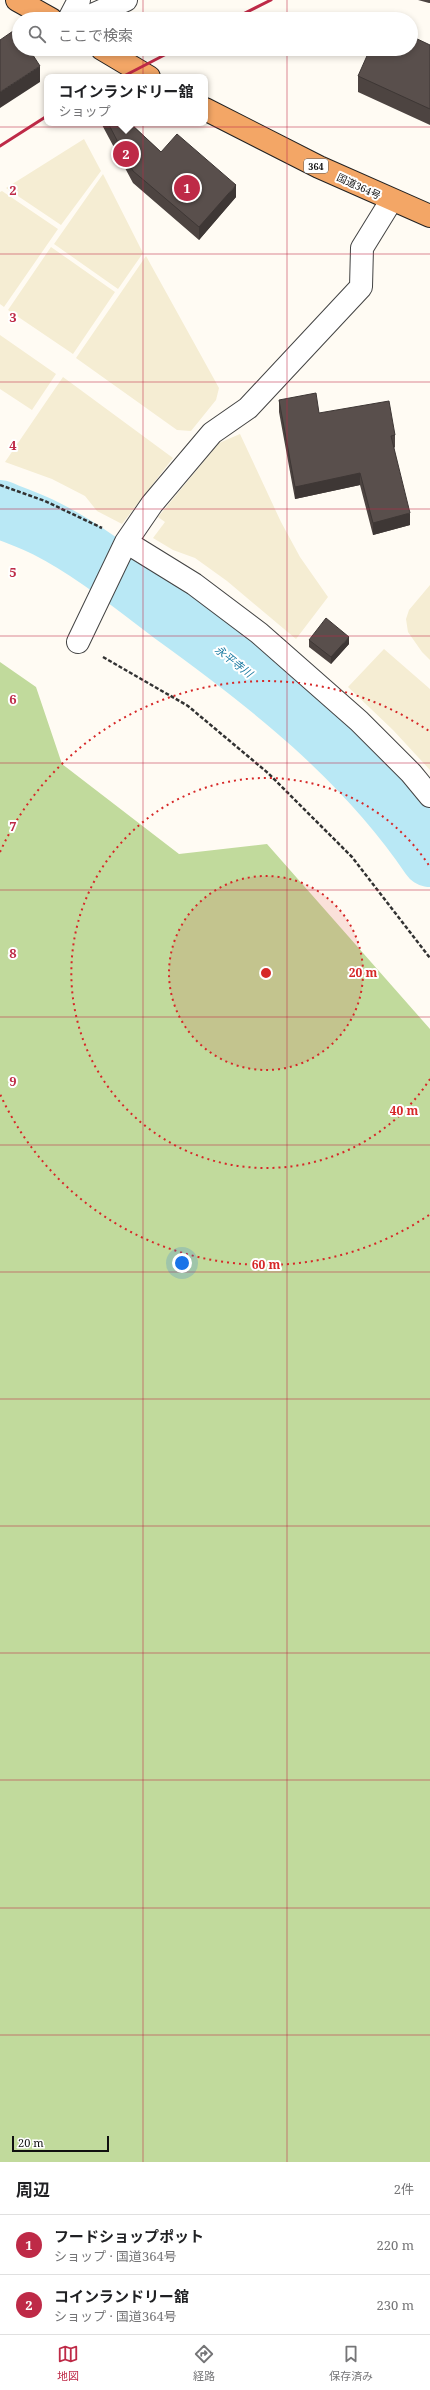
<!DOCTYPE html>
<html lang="ja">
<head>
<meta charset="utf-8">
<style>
	body { margin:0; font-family:"Noto Serif","Noto Sans JP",serif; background:#f2f2f2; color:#202124 }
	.scale { position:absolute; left:12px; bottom:10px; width:97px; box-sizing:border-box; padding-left:4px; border:2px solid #101010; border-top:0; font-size:11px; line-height:14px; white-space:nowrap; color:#101010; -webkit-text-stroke:3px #fff; paint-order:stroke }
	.you { position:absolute; left:182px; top:1263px; width:14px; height:14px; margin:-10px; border:3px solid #fff; border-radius:50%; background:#1a73e8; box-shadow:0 0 0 6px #1a73e833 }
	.badge { display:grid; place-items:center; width:26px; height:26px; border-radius:50%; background:#be2a47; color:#fff; font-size:13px; font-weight:700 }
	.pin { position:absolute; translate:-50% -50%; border:2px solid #fff; box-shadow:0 1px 4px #0006 }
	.popup { position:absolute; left:44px; top:74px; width:164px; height:52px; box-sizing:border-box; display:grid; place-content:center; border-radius:8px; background:#fff; filter:drop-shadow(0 1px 3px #0005); font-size:13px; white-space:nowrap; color:#757577 }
	.popup b { font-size:15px; color:#202124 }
	.popup::after { content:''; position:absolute; left:50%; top:100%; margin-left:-8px; border:8px solid transparent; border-top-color:#fff }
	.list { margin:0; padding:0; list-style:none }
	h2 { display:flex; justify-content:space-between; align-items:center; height:52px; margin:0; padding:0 16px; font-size:17px }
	h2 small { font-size:13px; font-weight:400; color:#757577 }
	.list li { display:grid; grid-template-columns:26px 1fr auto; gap:12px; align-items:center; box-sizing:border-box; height:60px; padding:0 16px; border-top:1px solid #e0e0e0 }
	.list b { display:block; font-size:15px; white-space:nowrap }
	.list p { margin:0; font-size:13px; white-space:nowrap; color:#757577 }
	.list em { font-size:13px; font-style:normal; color:#757577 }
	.icon { flex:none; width:22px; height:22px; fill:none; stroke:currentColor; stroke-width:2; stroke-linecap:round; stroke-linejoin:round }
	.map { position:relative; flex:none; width:430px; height:2162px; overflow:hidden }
	.search { position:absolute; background:#fff; box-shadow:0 2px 6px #0003; left:12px; right:12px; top:12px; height:44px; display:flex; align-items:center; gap:10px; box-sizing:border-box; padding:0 14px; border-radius:22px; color:#757577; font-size:15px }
	.sheet { height:172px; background:#fff }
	nav { display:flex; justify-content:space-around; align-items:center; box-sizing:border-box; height:56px; border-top:1px solid #e0e0e0; background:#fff; font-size:11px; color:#757577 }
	nav a { display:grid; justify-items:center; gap:2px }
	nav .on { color:#be2a47 }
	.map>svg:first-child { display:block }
	.farmland { fill:#f5edd3 }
	.forest { fill:#c1da9c }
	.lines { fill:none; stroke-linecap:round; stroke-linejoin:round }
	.river { stroke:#b9e8f5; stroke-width:58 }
	.minor-casing { stroke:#434343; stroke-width:24 }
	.trunk-casing { stroke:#212121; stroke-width:24 }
	.path { stroke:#323232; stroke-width:2.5; stroke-dasharray:4 2; stroke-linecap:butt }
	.minor { stroke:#fff; stroke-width:22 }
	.trunk { stroke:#f3a666; stroke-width:22 }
	.rail { stroke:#be2a47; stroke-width:3 }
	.wall { fill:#4d4441 }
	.shaded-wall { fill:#3e3735 }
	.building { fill:#594f4c; stroke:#3e3735 }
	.grid { fill:none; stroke:#be2a47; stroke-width:1; stroke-opacity:0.55 }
	.ring { fill:none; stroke:#d62828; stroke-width:2; stroke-dasharray:2 4 }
	.labels { text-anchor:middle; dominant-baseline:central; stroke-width:4; stroke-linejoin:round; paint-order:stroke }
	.shield { fill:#fff; stroke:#585858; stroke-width:1 }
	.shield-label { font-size:9px; font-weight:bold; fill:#101010 }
	.street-label { font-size:10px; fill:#101010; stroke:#fff }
	.water-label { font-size:11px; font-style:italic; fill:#1a7aa1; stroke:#fff }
	.grid-label { font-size:13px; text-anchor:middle; font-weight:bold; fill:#be2a47; stroke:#fff; stroke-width:4; stroke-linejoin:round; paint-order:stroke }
	.centre { fill:#d62828; stroke:#fff; stroke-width:2 }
	.ring-label { font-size:12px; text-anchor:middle; font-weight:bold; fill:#d62828; stroke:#fff; stroke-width:4; stroke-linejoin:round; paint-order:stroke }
</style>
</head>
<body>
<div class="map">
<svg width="430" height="2162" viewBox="0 0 430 2162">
	<rect width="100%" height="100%" fill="#fffbf3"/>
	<!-- farmland -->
	<path class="farmland" d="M84,139L101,171L61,225L6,188Z
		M103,174L143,253L118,289L54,244Z
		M2,191L58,229L4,307L0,304V192Z
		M51,247L115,292L73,354L8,310Z
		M146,256L219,388L216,400L191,431L177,430L76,358Z
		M0,335L56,374L32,410L0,389Z
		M63,377L173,458L122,524L97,511L85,496L52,479L5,462Z
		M240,434L281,522L300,557L328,597L296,639L227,581L195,558L173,550L153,538L165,522L158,517L219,443Z
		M430,585V660L422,652L408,632L406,619L409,610Z
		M384,649L430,689V770L393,730L348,687Z"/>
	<!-- forest -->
	<path class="forest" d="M0,662L36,687L62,764L179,854L267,844L430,1029V2162H0Z"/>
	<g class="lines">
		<!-- river -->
		<path class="river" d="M0,509C16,516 32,521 47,529C92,552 132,585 172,615C268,684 363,759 430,858"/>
		<!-- minor casing -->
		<g class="minor-casing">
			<path id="minor" d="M69,19L79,0
				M83,19L126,0
				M126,542L194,584L259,633L359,721L411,773L430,796
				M78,642L126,542L152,504L212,433L248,408L361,287L362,248L391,201"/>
		</g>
		<!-- trunk casing -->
		<g class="trunk-casing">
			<path id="trunk" d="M17,0L51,19
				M102,49L149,77
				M205,109L319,167L430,216"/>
		</g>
		<!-- path -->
		<path class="path" d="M0,485L45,501L102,528
			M103,657L188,706L268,773L352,857L430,958"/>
		<!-- minor -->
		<use href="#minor" class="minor"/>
		<!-- trunk -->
		<use href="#trunk" class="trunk"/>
		<!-- rail -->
		<path class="rail" d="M233,19L271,0
			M122,77L176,49
			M0,146L47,116"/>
	</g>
	<!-- wall -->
	<path class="wall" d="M418,0H430V3H429Z
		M430,45V125L358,92V76Z
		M101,123H130L161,152L236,197L199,240L133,183Z
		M279,400L319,413L395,435V447L394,448L410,525L373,535L360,485L295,499L279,412Z
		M309,640L349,644L331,664L309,647Z"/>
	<!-- shaded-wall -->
	<path class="shaded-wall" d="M40,66V82L0,108V92Z
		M236,185V197L199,240V227Z
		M360,473V485L295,499V487Z
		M410,513V525L373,535V523Z
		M349,637V644L331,664V657Z"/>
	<!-- building -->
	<path class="building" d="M16,29L19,34V49H29L40,66L0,92V40Z
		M411,36L430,45V109L358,76L370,49H411Z
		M108,123H130L161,152L177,134L236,185L199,227L133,171Z
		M316,393L319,413L389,401L395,435L391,436L410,513L373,523L360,473L295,487L279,400Z
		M326,618L349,637L331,657L309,640Z"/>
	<!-- grid -->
	<path class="grid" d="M143,0V19M287,0V19M143,49V2162M287,49V2162M0,127H430M0,254H430M0,382H430M0,509H430M0,636H430M0,763H430M0,890H430M0,1017H430M0,1145H430M0,1272H430M0,1399H430M0,1526H430M0,1653H430M0,1780H430M0,1908H430M0,2035H430"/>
	<!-- distance rings -->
	<circle cx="266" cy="973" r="97" fill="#d62828" fill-opacity=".12"/>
	<g class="ring">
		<circle cx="266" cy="973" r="97"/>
		<path d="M430 1079A195 195 0 1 1 430 867"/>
		<path d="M429 1215A292 292 0 0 1 0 1094M0 852A292 292 0 0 1 429 731"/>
	</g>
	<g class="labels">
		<!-- shield labels -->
		<rect class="shield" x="304" y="159" width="24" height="14" rx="3"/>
		<g class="shield-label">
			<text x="316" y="166">364</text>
		</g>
		<!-- street labels -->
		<g class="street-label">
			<text transform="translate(359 186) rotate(25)">国道364号</text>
		</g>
		<!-- water labels -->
		<g class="water-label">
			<text transform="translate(234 661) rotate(38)">永平寺川</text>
		</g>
	</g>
	<g class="grid-label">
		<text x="13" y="195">2</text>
		<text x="13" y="322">3</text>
		<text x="13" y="450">4</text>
		<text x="13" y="577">5</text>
		<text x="13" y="704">6</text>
		<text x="13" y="831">7</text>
		<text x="13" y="958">8</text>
		<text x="13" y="1086">9</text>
	</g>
	<circle cx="266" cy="973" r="6" class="centre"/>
	<g class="ring-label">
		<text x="363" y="977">20 m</text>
		<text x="404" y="1115">40 m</text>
		<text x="266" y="1269">60 m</text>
	</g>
</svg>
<div class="scale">20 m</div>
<div class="you"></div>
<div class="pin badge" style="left:187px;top:188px">1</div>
<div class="pin badge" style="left:126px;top:154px">2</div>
<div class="popup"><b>コインランドリー舘</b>ショップ</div>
<div class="search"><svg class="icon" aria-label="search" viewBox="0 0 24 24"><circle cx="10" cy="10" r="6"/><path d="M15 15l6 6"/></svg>ここで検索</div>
</div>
<section class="sheet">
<h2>周辺<small>2件</small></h2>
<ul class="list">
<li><span class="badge">1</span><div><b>フードショップポット</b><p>ショップ · 国道364号</p></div><em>220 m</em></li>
<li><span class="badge">2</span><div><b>コインランドリー舘</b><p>ショップ · 国道364号</p></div><em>230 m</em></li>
</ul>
</section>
<nav>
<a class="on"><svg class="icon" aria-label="map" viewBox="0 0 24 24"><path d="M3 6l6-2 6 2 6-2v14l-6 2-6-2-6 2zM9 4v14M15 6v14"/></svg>地図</a>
<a><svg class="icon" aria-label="directions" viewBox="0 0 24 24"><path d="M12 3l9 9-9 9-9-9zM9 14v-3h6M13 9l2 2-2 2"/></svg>経路</a>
<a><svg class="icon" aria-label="saved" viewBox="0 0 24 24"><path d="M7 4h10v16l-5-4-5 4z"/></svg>保存済み</a>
</nav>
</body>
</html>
